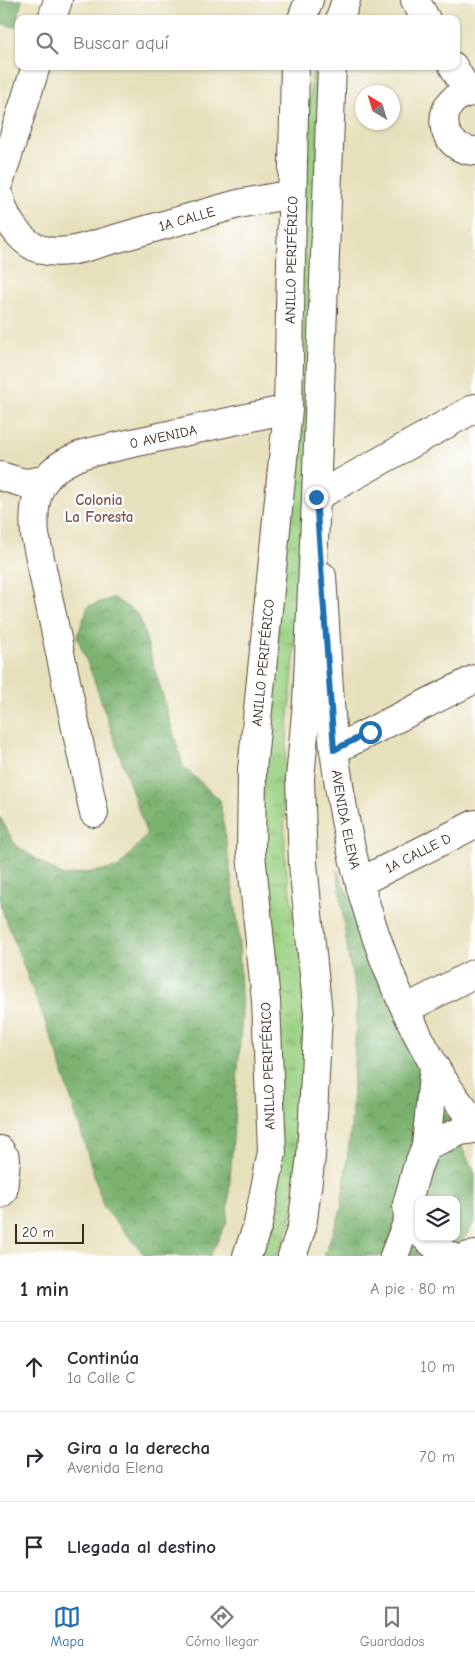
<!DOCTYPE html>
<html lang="es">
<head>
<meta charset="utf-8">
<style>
	body { margin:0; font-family:"Comic Neue",sans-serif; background:#f7f7f7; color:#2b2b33 }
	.controls { position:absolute; right:15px; bottom:15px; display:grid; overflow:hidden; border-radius:10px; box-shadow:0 1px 4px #0004 }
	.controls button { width:45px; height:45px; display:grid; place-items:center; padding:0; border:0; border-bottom:1px solid #e1e1e2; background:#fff; color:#2b2b33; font:25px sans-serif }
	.compass { position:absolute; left:355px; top:85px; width:45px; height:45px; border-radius:50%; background:#fff; box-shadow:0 1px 4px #0004; rotate:322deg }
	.scale { position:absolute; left:15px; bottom:12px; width:69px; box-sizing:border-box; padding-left:5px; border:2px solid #3b2a1e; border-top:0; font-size:14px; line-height:18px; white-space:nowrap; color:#3b2a1e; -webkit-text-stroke:4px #fff; paint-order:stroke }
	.stop { position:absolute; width:15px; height:15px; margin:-11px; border:4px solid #1f6fb2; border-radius:50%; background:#fff }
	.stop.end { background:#1f6fb2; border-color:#fff; box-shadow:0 1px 5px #0008 }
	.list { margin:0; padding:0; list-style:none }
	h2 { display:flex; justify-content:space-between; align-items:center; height:65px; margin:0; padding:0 20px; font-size:21px }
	h2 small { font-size:16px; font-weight:400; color:#7c7c81 }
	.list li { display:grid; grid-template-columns:32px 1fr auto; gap:15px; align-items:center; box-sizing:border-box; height:90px; padding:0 20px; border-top:1px solid #e1e1e2 }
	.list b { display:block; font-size:19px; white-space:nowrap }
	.list p { margin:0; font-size:16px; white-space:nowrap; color:#7c7c81 }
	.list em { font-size:16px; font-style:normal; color:#7c7c81 }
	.icon { flex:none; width:28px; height:28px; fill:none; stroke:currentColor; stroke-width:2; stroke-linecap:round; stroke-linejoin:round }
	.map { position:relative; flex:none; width:475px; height:1256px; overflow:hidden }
	.search { position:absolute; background:#fff; box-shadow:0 1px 4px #0004; left:15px; right:15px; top:15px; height:55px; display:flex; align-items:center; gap:12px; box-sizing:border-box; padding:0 18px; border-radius:10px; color:#7c7c81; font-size:19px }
	.sheet { height:335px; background:#fff }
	nav { display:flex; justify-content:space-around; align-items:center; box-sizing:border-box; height:70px; border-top:1px solid #e1e1e2; background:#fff; font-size:14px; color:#7c7c81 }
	nav a { display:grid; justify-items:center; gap:2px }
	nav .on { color:#1f6fb2 }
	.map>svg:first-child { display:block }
	.grass { fill:url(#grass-tufts); stroke:#6a7d50 }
	.forest { fill:url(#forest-crowns); stroke:#5b6e46; fill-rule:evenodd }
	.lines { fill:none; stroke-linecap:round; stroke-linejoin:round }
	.minor-casing { stroke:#554536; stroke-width:30 }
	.major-casing { stroke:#554536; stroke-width:30 }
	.highway-casing { stroke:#554536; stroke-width:30 }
	.minor { stroke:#fff; stroke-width:28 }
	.major { stroke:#fff; stroke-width:28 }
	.highway { stroke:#fff; stroke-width:28 }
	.route { stroke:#1f6fb2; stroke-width:6 }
	.labels { text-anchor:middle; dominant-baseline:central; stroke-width:4.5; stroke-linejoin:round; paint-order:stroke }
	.street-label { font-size:14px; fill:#3b2a1e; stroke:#fff }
	.neighbourhood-label { font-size:15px; font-weight:bold; fill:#7e564e; stroke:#fff }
</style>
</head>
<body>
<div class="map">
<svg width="475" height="1256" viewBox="0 0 475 1256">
	<defs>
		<pattern id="grass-tufts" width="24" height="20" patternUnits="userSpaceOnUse" patternTransform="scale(1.25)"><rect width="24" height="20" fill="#9ad081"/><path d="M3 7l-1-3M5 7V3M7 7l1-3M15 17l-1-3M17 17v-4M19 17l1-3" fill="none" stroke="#7fa969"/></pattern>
		<pattern id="forest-crowns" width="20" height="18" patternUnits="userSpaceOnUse" patternTransform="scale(1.25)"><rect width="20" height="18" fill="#7bb26f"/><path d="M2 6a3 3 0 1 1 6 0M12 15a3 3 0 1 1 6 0" fill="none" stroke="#66915b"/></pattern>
	</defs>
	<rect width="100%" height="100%" fill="#fff"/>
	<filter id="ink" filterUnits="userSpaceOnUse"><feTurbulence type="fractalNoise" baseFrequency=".02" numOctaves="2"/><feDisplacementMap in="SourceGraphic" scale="10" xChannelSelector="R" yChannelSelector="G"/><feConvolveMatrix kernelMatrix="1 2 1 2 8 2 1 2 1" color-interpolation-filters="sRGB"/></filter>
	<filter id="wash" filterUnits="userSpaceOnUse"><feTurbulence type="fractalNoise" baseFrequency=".0096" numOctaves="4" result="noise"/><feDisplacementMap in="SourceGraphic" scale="20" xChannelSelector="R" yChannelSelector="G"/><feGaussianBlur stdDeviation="1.12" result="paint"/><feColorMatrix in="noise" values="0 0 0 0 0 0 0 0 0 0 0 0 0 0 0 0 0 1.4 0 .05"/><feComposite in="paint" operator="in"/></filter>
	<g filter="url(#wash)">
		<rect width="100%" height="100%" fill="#e7e0bc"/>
		<!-- grass -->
		<path class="grass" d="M312,73L316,74L318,199L308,500L284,772L285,861L310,1013L303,1154L290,1224L278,1256H259V856Z"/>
		<!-- forest -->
		<path class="forest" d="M0,0H22L15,27L0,23Z
			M114,598L139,615L183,766L220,800L238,924L242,1013L227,1222L210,1256H146L104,1208L57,1053L0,904V817L16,846L63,876L118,868L147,835L93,677L77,637L88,606Z
			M337,870L457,1138L475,1173V1221L461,1244L444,1256H324L341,1210L351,1127L357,1000L348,955ZM419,1200H456V1237H419Z"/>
	</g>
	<g filter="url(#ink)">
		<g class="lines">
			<!-- minor casing -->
			<g class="minor-casing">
				<g id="minor">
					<path d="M415,0L426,19"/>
					<path d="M52,19L58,0"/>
					<path d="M453,66L468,92"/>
					<path d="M475,92C434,93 434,149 475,151"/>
					<path d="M0,180L36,66"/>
					<path id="s1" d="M0,198C5,220 23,248 48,251C60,253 72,251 83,248L238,204L292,194"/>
					<path d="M0,476L24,483L45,480"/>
					<path d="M316,497L475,408"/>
					<path d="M334,750L475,679"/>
					<path id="s2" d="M94,813L35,535C31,490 43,468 87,453L288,409"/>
					<path id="s3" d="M360,882L475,824"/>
					<path d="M406,1009L475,973"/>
					<path d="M0,1150L6,1159L3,1191L0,1194"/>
					<path d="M394,1256L408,1220"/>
				</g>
			</g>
			<!-- major casing -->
			<g class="major-casing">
				<g id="major">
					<path id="s4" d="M322,576C326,634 328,692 334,749C347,859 379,969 434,1065C445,1086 461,1105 475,1124"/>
					<path d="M426,1146L461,1131L475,1129"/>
					<path d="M419,1231L408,1220L407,1204L417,1168L426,1146L434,1066"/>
					<path d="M425,1237L445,1254L451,1256"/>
					<path d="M468,1256L475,1255"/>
				</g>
			</g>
			<!-- highway casing -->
			<g class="highway-casing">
				<g id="highway">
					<path d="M302,19L309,0"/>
					<path d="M340,19L346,0"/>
					<path id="s5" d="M247,1256L258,1224L272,1152L266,1001L251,854L252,770L288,409L295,66"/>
					<path d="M292,1256L302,1227L311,1156L318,1014L303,864L300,779L307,702L316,497L332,66"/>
				</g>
			</g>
			<!-- minor -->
			<use href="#minor" class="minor"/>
			<!-- major -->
			<use href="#major" class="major"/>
			<!-- highway -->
			<use href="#highway" class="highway"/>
		</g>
	</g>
	<g class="lines" filter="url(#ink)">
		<!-- route -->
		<path class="route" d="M316,497L334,750L370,732"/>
	</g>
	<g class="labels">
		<!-- street labels -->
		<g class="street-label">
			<text stroke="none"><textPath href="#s1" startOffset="219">1A CALLE</textPath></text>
			<text stroke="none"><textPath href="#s5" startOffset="1002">ANILLO PERIFÉRICO</textPath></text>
			<text stroke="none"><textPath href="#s2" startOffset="470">0 AVENIDA</textPath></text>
			<text stroke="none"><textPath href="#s5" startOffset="598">ANILLO PERIFÉRICO</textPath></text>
			<text stroke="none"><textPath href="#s4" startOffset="245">AVENIDA ELENA</textPath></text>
			<text stroke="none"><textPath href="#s3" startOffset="65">1A CALLE D</textPath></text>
			<text transform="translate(268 1066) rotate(-92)">ANILLO PERIFÉRICO</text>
		</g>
		<!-- neighbourhood labels -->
		<g class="neighbourhood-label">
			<text x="99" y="500">Colonia<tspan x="99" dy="17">La Foresta</tspan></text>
		</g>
	</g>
</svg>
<div class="controls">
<button><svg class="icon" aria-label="layers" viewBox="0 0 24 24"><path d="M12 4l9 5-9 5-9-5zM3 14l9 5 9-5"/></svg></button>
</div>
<svg class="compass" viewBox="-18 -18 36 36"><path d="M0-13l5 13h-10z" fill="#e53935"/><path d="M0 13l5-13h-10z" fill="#7c7c81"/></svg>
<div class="scale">20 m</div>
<div class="stop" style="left:370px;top:732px"></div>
<div class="stop end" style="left:316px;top:497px"></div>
<div class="search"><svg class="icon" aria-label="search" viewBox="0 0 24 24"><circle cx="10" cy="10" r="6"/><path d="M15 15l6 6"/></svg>Buscar aquí</div>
</div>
<section class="sheet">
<h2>1 min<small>A pie · 80 m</small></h2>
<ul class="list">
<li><svg class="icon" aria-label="ahead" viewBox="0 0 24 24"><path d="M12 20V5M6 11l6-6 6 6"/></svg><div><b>Continúa</b><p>1a Calle C</p></div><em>10 m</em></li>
<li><svg class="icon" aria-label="right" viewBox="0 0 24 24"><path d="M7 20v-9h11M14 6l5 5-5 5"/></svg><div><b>Gira a la derecha</b><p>Avenida Elena</p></div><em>70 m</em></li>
<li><svg class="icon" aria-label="arrive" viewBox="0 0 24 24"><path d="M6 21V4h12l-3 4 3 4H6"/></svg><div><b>Llegada al destino</b></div></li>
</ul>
</section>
<nav>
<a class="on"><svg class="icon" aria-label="map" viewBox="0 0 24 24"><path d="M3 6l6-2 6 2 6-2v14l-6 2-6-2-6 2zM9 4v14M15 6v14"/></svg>Mapa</a>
<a><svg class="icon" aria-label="directions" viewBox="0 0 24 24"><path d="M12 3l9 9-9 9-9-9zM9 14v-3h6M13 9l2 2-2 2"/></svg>Cómo llegar</a>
<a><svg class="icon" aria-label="saved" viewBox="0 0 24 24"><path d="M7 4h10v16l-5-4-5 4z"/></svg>Guardados</a>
</nav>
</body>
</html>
